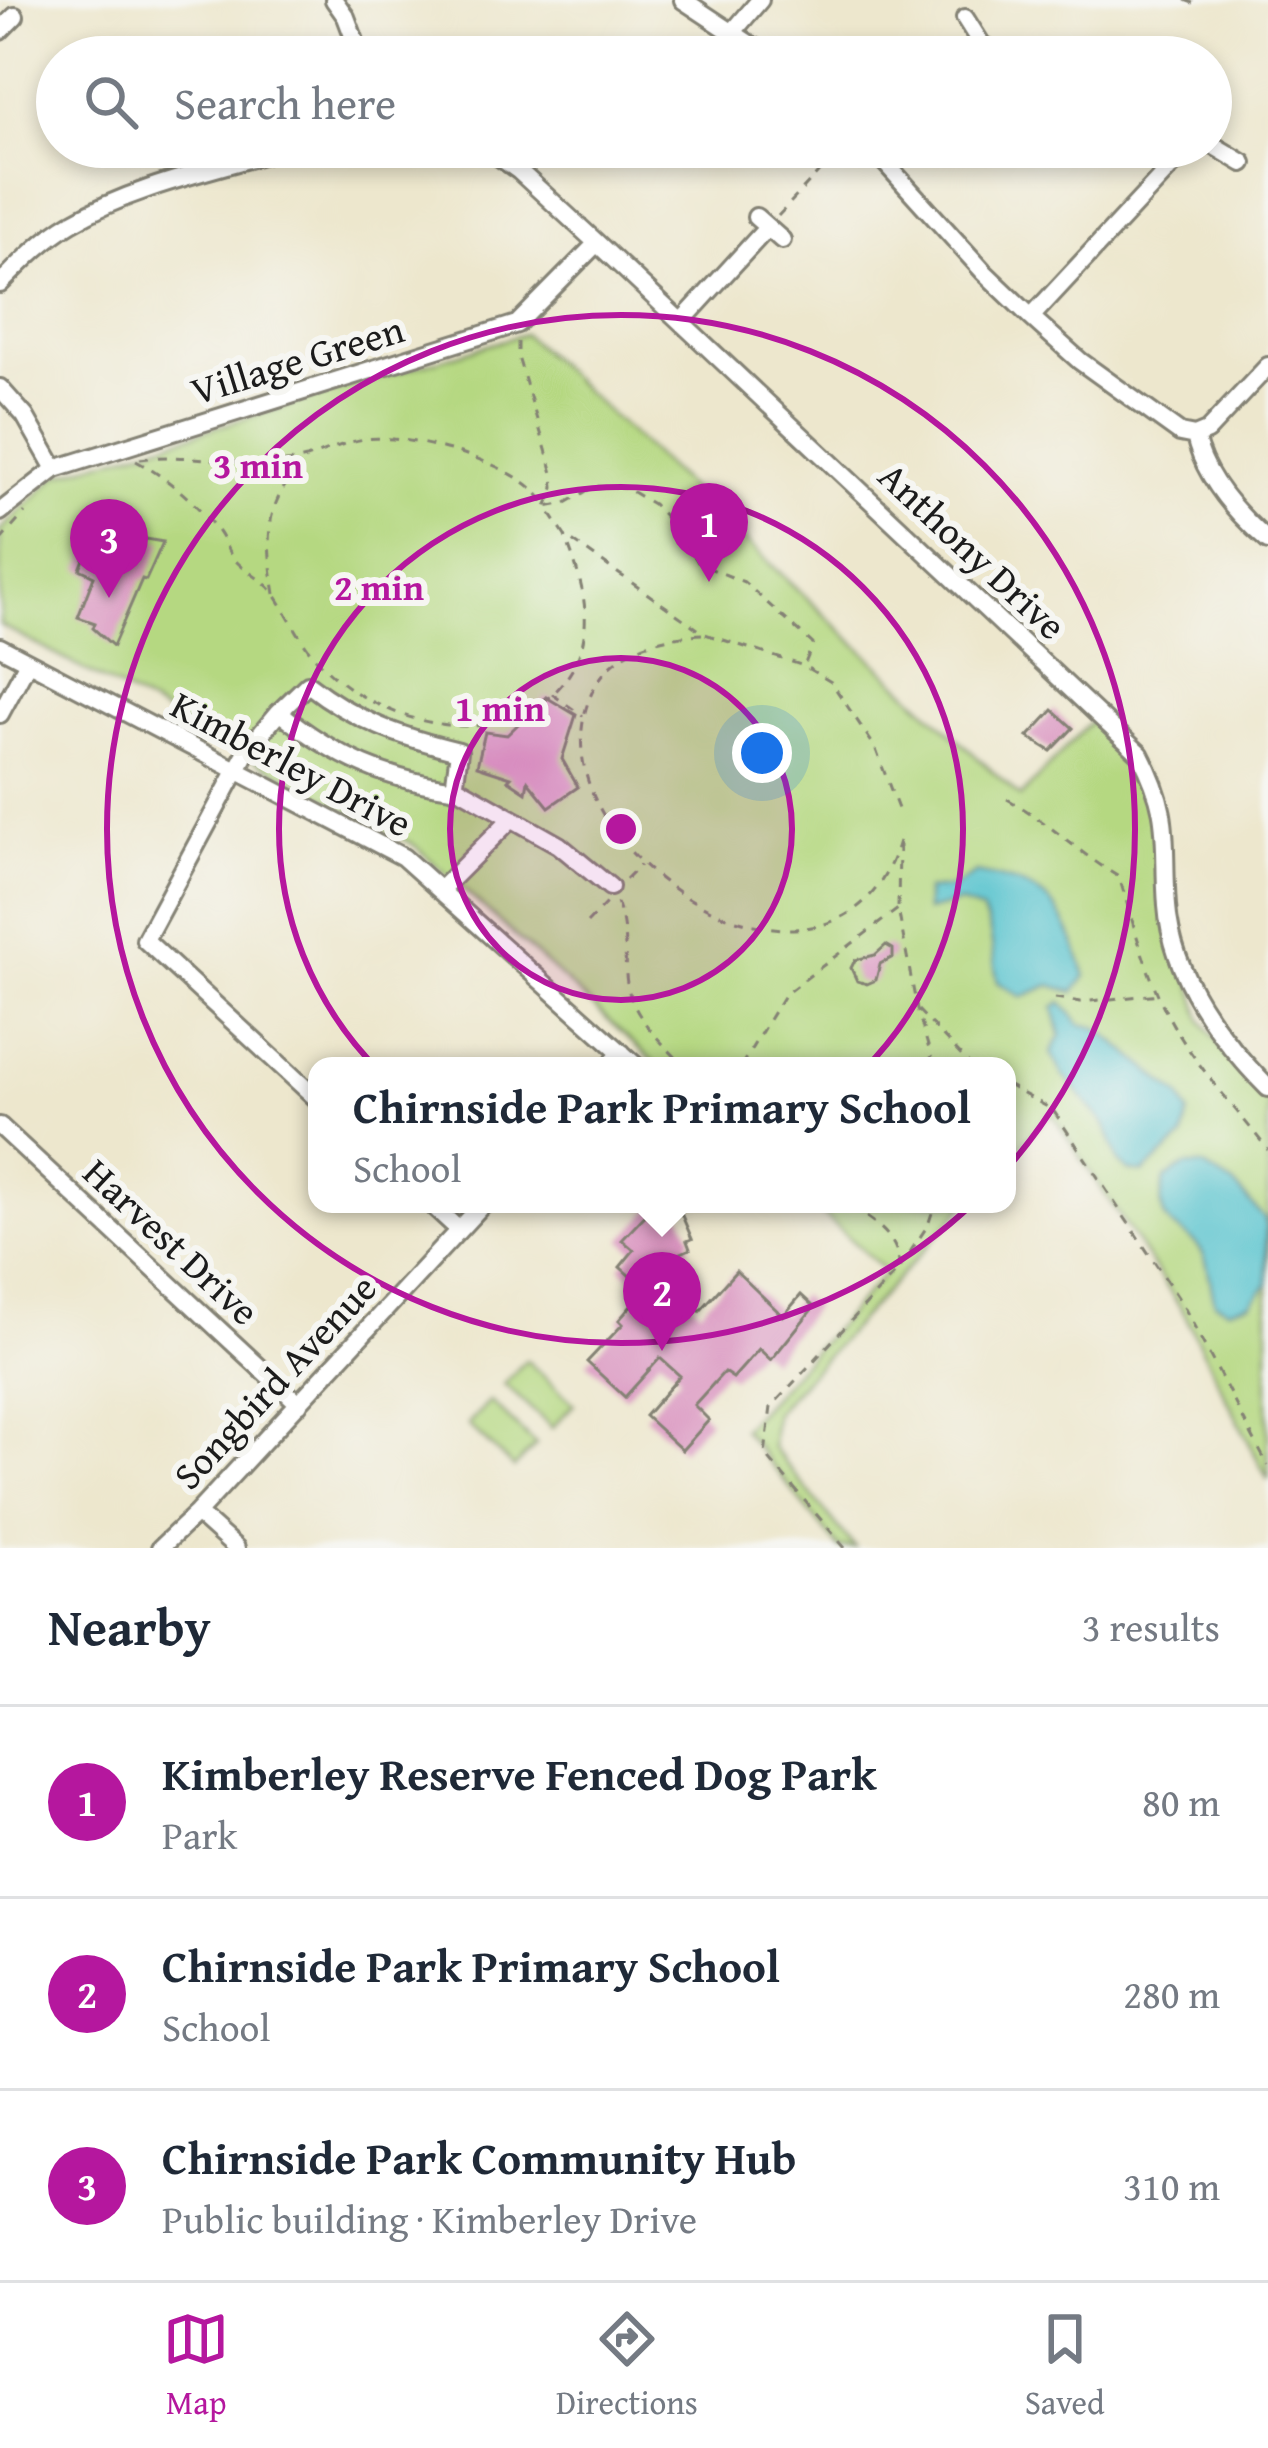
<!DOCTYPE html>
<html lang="en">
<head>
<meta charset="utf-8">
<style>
	body { margin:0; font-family:"Gentium Book Plus",serif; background:#f2f2f3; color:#1f2937 }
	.you { position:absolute; left:762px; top:753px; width:42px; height:42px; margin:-30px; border:9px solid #fff; border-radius:50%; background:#1a73e8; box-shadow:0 0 0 18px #1a73e833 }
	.badge { display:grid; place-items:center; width:78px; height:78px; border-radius:50%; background:#b5179e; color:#fff; font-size:39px; font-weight:700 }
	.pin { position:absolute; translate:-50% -99px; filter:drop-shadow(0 3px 6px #0008) }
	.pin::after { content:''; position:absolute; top:63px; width:42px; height:36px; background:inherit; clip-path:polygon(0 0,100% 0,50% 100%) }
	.popup { position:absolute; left:308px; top:1057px; width:708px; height:156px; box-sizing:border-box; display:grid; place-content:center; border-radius:24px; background:#fff; filter:drop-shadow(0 3px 9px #0005); font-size:39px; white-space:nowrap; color:#747a83 }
	.popup b { font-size:45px; color:#1f2937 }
	.popup::after { content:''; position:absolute; left:50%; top:100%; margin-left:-24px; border:24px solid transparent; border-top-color:#fff }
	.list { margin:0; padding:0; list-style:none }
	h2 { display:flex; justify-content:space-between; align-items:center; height:156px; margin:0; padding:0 48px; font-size:51px }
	h2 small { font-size:39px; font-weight:400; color:#747a83 }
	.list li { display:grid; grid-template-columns:78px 1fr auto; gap:36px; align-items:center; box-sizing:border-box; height:192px; padding:0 48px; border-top:3px solid #e0e1e3 }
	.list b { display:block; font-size:45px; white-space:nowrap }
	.list p { margin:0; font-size:39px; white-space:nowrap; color:#747a83 }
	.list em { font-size:39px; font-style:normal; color:#747a83 }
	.icon { flex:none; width:66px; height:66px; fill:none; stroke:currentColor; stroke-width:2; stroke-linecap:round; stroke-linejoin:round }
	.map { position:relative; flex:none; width:1268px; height:1548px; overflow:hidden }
	.search { position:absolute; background:#fff; box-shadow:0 6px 18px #0003; left:36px; right:36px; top:36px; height:132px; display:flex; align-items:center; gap:30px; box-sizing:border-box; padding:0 42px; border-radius:66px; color:#747a83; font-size:45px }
	.sheet { height:732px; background:#fff }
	nav { display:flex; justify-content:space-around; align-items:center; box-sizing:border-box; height:168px; border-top:3px solid #e0e1e3; background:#fff; font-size:33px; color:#747a83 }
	nav a { display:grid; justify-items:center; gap:6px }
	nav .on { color:#b5179e }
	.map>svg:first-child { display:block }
	.green { fill:#b5d881; stroke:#687a4e; stroke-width:3 }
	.water { fill:#55c2cd; stroke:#386f74; stroke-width:3 }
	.building { fill:#d88dbc }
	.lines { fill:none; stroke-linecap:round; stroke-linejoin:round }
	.minor-casing { stroke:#848274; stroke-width:22 }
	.path { stroke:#848274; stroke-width:3; stroke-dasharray:9 9; stroke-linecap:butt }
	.minor { stroke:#fff; stroke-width:16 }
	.ring { fill:none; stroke:#b5179e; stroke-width:6 }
	.labels { text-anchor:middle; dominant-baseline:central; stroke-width:12; stroke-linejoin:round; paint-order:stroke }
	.street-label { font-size:39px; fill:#1c1c1c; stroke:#f6f6f2 }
	.centre { fill:#b5179e; stroke:#f6f6f2; stroke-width:6 }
	.ring-label { font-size:36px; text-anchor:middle; font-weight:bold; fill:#b5179e; stroke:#f6f6f2; stroke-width:12; stroke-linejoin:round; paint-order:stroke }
</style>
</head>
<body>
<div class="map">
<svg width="1268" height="1548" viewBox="0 0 1268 1548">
	<rect width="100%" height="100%" fill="#f6f6f2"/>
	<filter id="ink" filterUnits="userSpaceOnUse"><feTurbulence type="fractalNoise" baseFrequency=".00833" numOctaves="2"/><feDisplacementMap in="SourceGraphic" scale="24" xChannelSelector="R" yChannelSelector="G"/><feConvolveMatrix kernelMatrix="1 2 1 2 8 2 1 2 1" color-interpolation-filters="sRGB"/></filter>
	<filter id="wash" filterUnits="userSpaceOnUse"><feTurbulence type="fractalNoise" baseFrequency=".004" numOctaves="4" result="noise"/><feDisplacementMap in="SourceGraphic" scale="48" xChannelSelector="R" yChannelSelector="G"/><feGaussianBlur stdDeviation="2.7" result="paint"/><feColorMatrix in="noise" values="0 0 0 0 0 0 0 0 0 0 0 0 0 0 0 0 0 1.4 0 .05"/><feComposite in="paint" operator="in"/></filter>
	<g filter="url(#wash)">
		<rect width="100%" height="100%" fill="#ede7cd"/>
		<!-- green -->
		<path class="green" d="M524,334L1020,797L1093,719L1131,757L1150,789L1160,864L1202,1020L1226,1054L1268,1098V1480L1184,1313L1051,1113L1007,1159V1066H659L414,845L0,625V531L58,475Z
			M812,1204H966L775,1412L772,1447L855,1548H839L742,1429L886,1272Z
			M526,1360L574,1404L552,1428L504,1384Z
			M490,1401L536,1445L514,1468L468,1425Z"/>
		<!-- water -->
		<path class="water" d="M976,873C1052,887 1062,904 1086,976L1074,992L1050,985L1022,997L998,982C991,956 995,935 982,911L959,903L926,911V890L952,888Z
			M1062,1002L1080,1024L1098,1028L1180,1096L1189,1113L1183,1138L1143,1173L1129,1171L1118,1161L1106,1126L1063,1075L1051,1053L1061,1035L1054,1007Z
			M1185,1166H1203L1234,1185L1265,1219L1268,1283L1251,1303L1228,1309L1215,1302C1210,1287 1210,1269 1204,1256C1189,1223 1149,1235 1165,1179Z"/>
		<g id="blocks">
			<!-- building -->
			<path class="building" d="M109,519L134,537L163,542L146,580L142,579L113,646L93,628L95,623L78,617L94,576L80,569L92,540L98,543Z
				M546,697L576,715L562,759L578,787L549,807L528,781L526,792L508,780L511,777L477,766L485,732L507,735Z
				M1053,710L1073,728L1051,751L1028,737Z
				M886,945L893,949V957L880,964L876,980L867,984L857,981L851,968L855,960L875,955Z
				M677,1204L692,1239L687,1241L690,1249L630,1276L620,1267L634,1250L622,1240L653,1207L664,1218Z
				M736,1271L783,1316L801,1295L814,1307L771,1360L759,1349L733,1378L724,1372L694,1405L709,1420L682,1450L645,1416L680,1376L660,1358L625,1397L587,1362L623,1324L619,1320L639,1297L658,1307L675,1288L700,1311Z"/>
		</g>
	</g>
	<g filter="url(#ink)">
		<use href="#blocks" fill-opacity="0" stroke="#848274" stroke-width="3"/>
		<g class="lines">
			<!-- minor casing -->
			<g class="minor-casing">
				<path id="minor" d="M334,0L346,17L361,57
					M683,0L769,57
					M965,18L982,45L1004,57
					M0,31L15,16
					M732,33L760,0
					M1211,144L1243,163
					M485,147L519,171L597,243L1140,754C1173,818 1162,840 1167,906C1172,977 1220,1039 1268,1088
					M871,147L984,272L1031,317L1080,361L1180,433L1195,436C1204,477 1237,514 1268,541
					M756,217L782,240
					M0,284C22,262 44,239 71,223C136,185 218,169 290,147
					M1031,317L1189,147
					M681,322L767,228
					M0,388L25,416L55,469
					M1195,436L1207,431L1268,366
					M0,512L55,469L517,324L597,243
					M0,647L403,857L636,1066
					M279,712L248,749L145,940L317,1099
					M0,714L28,662
					M454,789L459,751C401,737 355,721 308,684L279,712C335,757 389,782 460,789L559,845L610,887
					M442,888L511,819
					M609,1066L622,1053
					M0,1126L299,1404
					M431,1204L459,1230
					M197,1513L236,1548
					M160,1548L197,1513L483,1204"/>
			</g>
			<!-- path -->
			<path class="path" d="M1185,0L1193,3
				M778,216L842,147
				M518,342V357L553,473L554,488L546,507L565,536L705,634L804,666L831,682L875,747L898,809
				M140,459C189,452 238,467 287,462C314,459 337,443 365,439C408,433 529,464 546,507L566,503L595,486L626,488L653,504L681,534L699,564L744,582L813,644L804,666
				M136,461C166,477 199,504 218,532C224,540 226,549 232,556C242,571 261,577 273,592C289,614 299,640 318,661C358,704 426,732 484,725C521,720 554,702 573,668C597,625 581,578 565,536
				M0,541L25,513
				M275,594C266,537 262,505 306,460
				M702,634C655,637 609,650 590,697C526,855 841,1043 899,841
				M552,694L583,716
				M1007,799C1048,821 1078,853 1119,877C1135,928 1149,987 1178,1033C1204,1075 1238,1111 1268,1150
				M899,844L898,909L917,1009L934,1066
				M626,879L640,865
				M617,903C631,938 620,970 631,998C641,1025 665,1045 684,1066
				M587,923L608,901
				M1055,998L1081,1002L1160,994
				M918,1010L971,1066
				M741,1066L784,995L898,909
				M1007,1085L1053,1110L1183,1305L1268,1466
				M900,1267L928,1225L935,1204
				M845,1548L765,1454L771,1407L899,1269C900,1235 872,1221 847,1204"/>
			<!-- minor -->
			<use href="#minor" class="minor"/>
		</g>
	</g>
	<!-- distance rings -->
	<circle cx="621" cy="829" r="171" fill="#b5179e" fill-opacity=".12"/>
	<g class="ring">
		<circle cx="621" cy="829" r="171"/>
		<circle cx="621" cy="829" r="342"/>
		<circle cx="621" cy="829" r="514"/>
	</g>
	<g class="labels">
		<!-- street labels -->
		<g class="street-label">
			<text transform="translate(297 359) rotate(-17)">Village Green</text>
			<text transform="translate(973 550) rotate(43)">Anthony Drive</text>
			<text transform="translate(292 763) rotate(28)">Kimberley Drive</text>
			<text transform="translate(172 1241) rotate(43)">Harvest Drive</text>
			<text transform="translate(274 1381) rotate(-47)">Songbird Avenue</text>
		</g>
	</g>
	<circle cx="621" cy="829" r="18" class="centre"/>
	<g class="ring-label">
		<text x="258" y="478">3 min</text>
		<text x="379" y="600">2 min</text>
		<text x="500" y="721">1 min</text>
	</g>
</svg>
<div class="you"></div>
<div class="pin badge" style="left:709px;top:582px">1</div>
<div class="pin badge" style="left:662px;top:1351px">2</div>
<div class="popup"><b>Chirnside Park Primary School</b>School</div>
<div class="pin badge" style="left:109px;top:598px">3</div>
<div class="search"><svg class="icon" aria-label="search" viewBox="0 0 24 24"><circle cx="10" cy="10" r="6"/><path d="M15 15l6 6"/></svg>Search here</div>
</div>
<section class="sheet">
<h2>Nearby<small>3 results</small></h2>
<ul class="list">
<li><span class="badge">1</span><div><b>Kimberley Reserve Fenced Dog Park</b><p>Park</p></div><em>80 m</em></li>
<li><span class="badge">2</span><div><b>Chirnside Park Primary School</b><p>School</p></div><em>280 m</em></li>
<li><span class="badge">3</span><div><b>Chirnside Park Community Hub</b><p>Public building · Kimberley Drive</p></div><em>310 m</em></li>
</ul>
</section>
<nav>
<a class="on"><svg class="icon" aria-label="map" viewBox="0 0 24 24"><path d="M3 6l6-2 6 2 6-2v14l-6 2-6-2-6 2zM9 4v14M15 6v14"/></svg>Map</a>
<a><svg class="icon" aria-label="directions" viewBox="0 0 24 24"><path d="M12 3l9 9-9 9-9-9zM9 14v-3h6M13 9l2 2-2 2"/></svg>Directions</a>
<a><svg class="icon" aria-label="saved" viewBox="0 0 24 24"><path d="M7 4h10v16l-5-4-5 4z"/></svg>Saved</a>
</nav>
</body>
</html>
